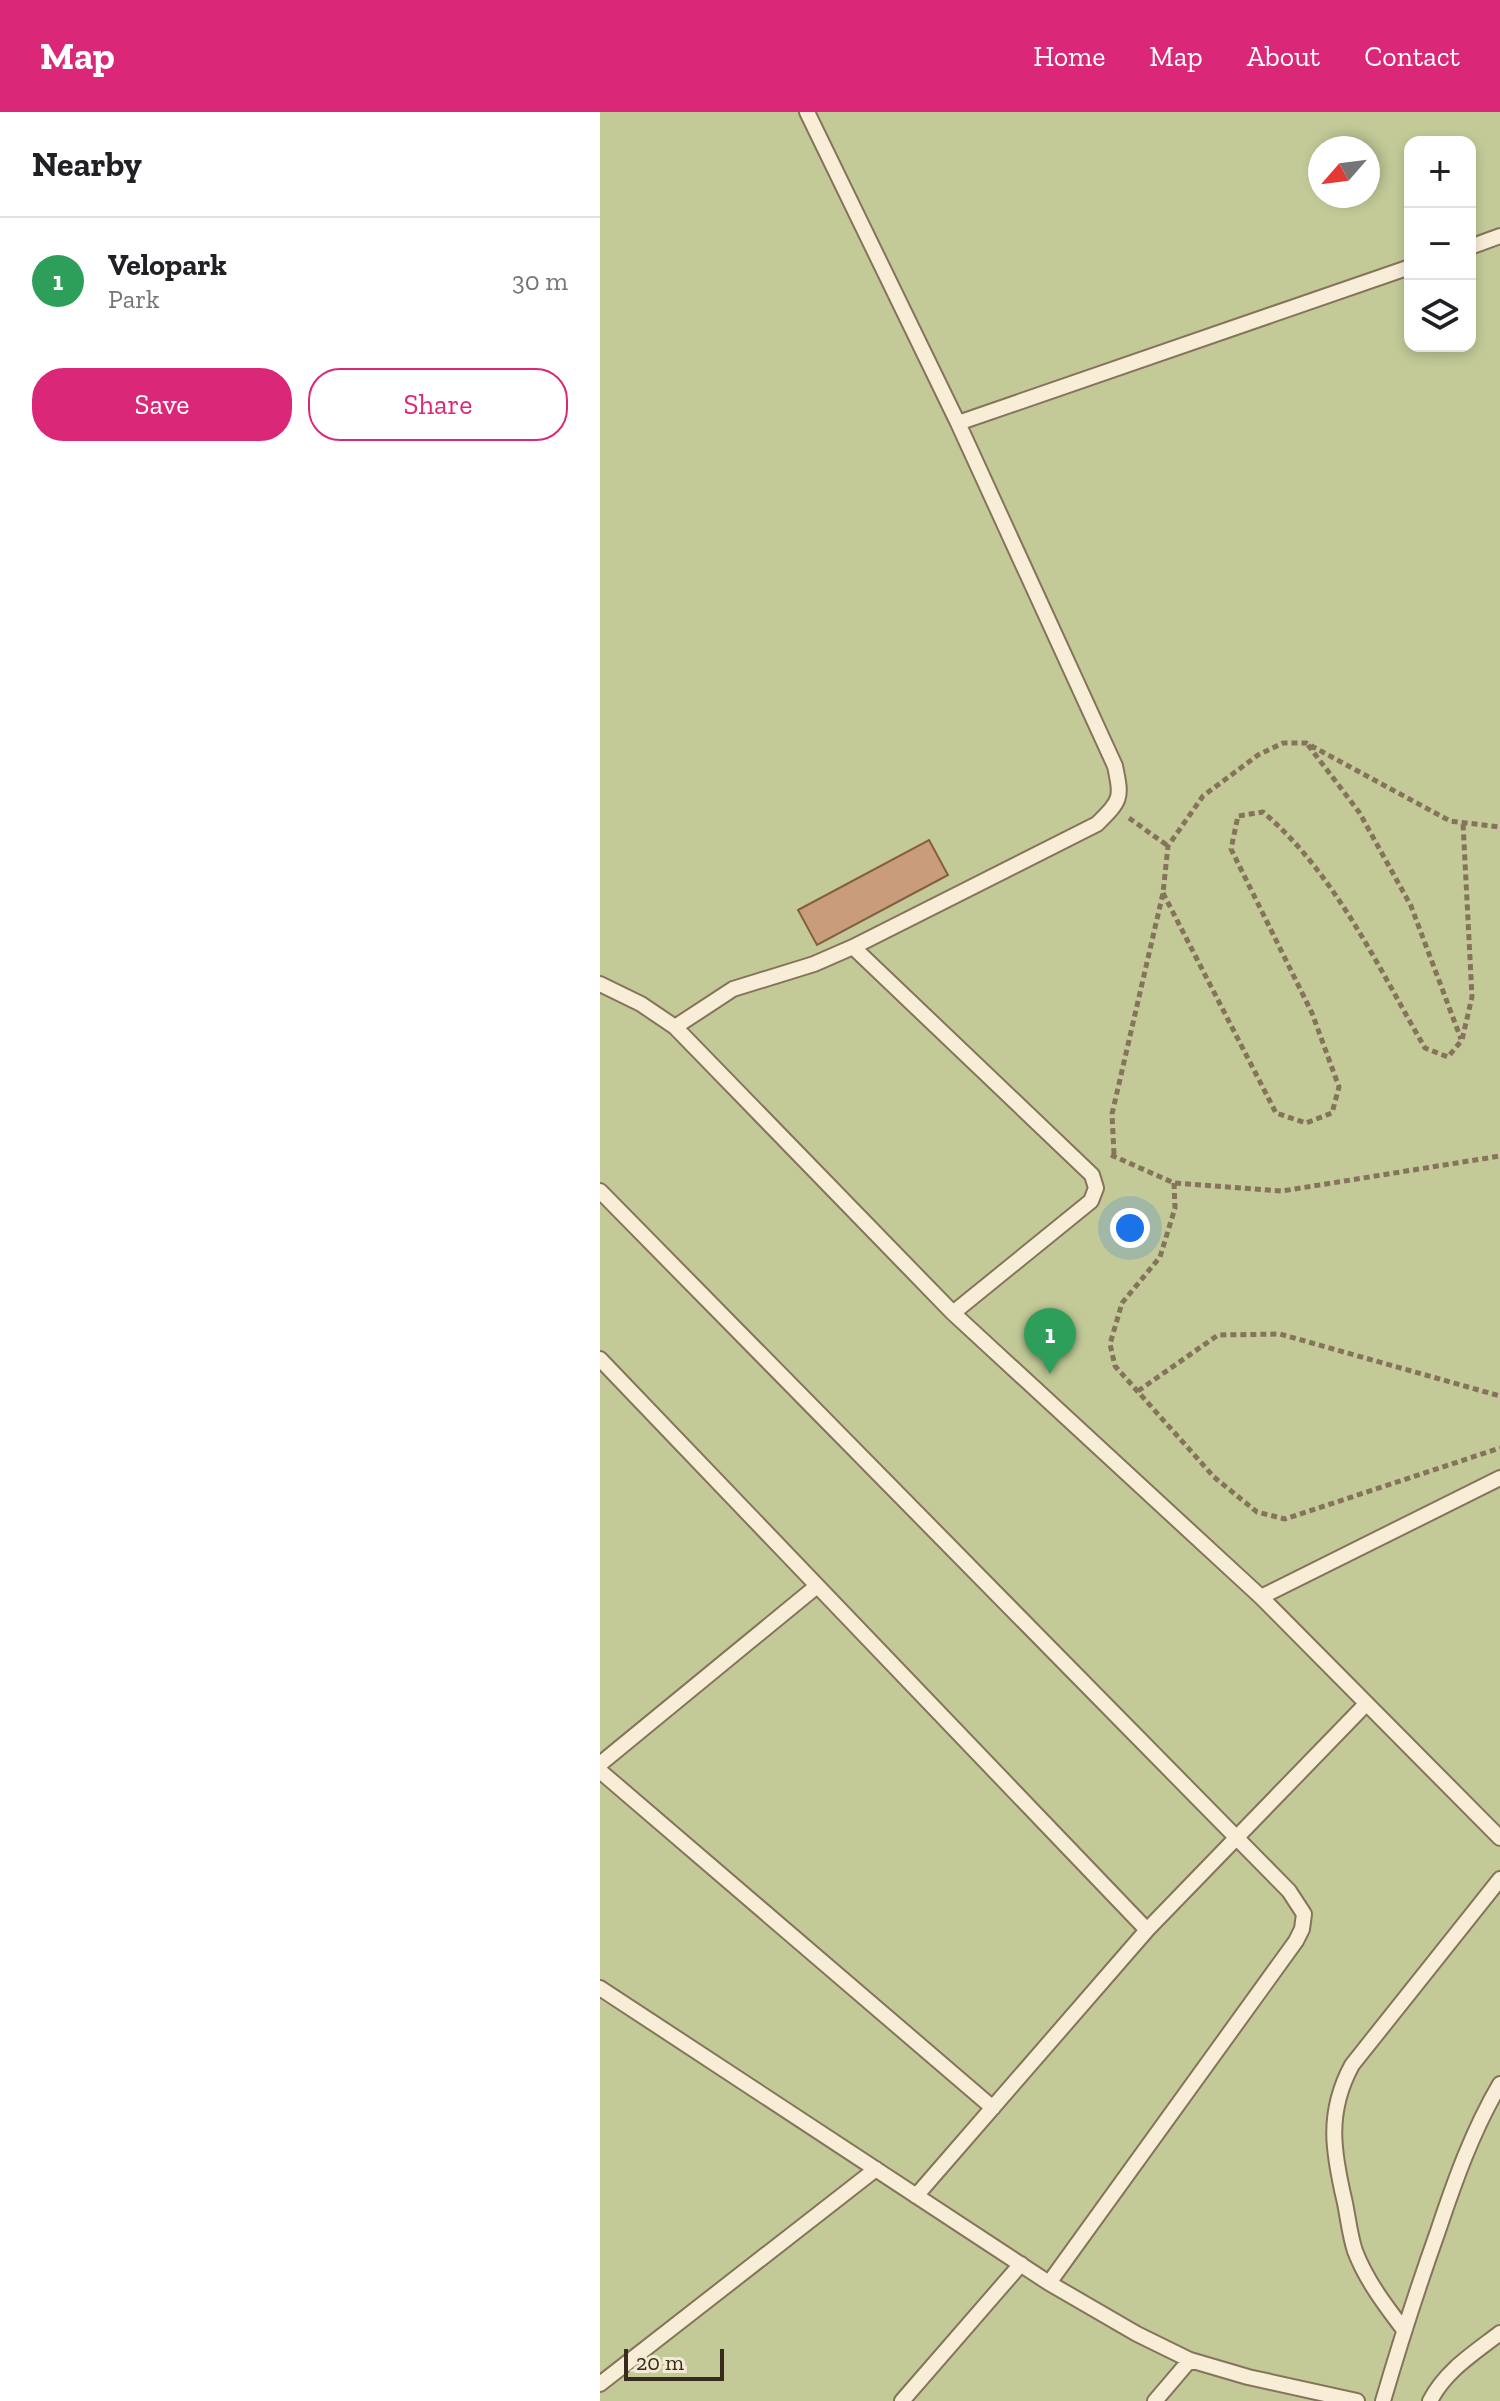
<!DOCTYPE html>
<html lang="en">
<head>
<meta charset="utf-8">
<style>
	body { margin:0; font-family:"Zilla Slab",serif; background:#f6f6f6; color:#202124 }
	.controls { position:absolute; right:24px; top:24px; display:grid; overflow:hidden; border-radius:16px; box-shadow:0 4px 12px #0003 }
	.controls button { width:72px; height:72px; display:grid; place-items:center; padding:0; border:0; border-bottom:2px solid #e0e0e0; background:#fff; color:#202124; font:40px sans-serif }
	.compass { position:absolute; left:708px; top:24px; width:72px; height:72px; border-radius:50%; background:#fff; box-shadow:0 4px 12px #0003; rotate:242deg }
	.scale { position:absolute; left:24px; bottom:20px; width:100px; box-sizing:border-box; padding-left:8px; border:4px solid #372b1e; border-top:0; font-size:22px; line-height:28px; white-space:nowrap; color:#372b1e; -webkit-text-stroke:6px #f4ebd3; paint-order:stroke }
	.you { position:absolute; left:530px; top:1116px; width:28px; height:28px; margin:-20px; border:6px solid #fff; border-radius:50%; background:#1a73e8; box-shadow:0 0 0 12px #1a73e833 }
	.badge { display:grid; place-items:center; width:52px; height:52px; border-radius:50%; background:#db2777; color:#fff; font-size:26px; font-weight:700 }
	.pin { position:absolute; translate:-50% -66px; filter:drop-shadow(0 2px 4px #0008) }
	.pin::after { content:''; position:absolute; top:42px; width:28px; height:24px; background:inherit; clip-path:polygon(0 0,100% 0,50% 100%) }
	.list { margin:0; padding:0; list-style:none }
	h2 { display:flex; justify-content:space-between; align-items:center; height:104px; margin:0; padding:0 32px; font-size:34px }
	h2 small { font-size:26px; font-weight:400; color:#757577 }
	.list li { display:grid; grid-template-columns:52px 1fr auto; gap:24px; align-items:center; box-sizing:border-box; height:128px; padding:0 32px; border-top:2px solid #e0e0e0 }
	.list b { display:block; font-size:30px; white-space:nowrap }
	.list p { margin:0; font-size:26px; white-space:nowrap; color:#757577 }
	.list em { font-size:26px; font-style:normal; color:#757577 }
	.actions { display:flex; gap:16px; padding:24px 32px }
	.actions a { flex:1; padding:18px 0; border:2px solid #db2777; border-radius:32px; text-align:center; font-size:28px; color:#db2777 }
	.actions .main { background:#db2777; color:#fff }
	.icon { flex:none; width:44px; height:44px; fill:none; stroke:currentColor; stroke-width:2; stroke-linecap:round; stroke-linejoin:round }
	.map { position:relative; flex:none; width:900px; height:2289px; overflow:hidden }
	header { display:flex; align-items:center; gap:48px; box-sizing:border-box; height:112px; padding:0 40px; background:#db2777; color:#fff }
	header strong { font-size:38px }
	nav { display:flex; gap:44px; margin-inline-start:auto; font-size:28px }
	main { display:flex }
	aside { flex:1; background:#fff }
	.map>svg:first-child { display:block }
	.green { fill:#c3ca98; fill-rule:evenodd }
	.building { fill:#c99d7b; stroke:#855e41; stroke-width:2 }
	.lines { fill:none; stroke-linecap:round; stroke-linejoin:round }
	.service-casing { stroke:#86735b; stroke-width:18 }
	.path { stroke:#86735b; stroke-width:5; stroke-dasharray:6 4; stroke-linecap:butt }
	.service { stroke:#f8eed7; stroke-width:14 }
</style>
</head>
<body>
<header>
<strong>Map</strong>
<nav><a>Home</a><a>Map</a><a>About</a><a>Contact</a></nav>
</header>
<main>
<aside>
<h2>Nearby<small></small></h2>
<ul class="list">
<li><span class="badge" style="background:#2e9e5b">1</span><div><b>Velopark</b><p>Park</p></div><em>30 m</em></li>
</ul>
<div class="actions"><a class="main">Save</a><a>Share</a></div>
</aside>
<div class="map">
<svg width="900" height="2289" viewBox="0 0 900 2289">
	<rect width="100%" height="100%" fill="#ede1c4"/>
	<!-- green -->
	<path class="green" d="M0,0H900V2289H0ZM810,30H870V234H810ZM720,36H768V84H720Z"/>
	<!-- building -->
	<path class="building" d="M329,728L348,763L217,833L198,798Z"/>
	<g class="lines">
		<!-- service casing -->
		<g class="service-casing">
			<path id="service" d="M870,135L900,124
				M358,311L810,155
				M253,835L492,1063L496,1076L491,1089L353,1201
				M0,872L41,892L75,915L353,1201L661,1485L900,1726
				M75,915L133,877L214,852L253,835L497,712C521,688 522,687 515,654L358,311L207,0
				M0,1079L689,1779L704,1802L702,1817L696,1829L449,2171
				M0,1247L547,1818
				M661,1485L900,1366
				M0,1652L217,1474
				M0,1659L393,1996
				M0,1876L449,2171L537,2222L590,2248L648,2265L757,2289
				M316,2084L547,1818L765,1593
				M804,2218C785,2193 766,2168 755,2139C750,2124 748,2106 745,2091C733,2040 726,2001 752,1953L900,1767
				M0,2272L276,2057
				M302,2289L421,2152
				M555,2289L590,2248
				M783,2289C800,2231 818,2175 838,2119C855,2068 873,2018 900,1972
				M830,2289C845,2259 874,2241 900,2221"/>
		</g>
		<!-- path -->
		<path class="path" d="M708,633L759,700L811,794L861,927
			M529,706L568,734
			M563,781L676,1001L706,1011L732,1001L739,975L712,901L631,737L638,704L663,700C735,761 778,855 825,936L848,945L862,928L872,885L863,711
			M514,1042L512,1002L563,781L568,734L603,684L658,643L683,631H706L850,709L900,715
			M511,1043L574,1071L682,1079L900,1044
			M574,1071L575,1096L560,1145L522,1191L510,1232L515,1254L614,1365L657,1400L685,1407L900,1336
			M538,1279L618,1223L680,1222L900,1284"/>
		<!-- service -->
		<use href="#service" class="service"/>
	</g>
</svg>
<div class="controls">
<button>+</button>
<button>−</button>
<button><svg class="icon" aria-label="layers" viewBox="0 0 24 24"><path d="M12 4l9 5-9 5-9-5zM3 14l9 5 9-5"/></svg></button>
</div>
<svg class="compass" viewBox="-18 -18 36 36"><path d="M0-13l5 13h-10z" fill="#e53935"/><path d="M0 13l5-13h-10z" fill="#757577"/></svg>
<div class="scale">20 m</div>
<div class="you"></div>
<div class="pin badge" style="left:450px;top:1262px;background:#2e9e5b">1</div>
</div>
</main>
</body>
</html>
